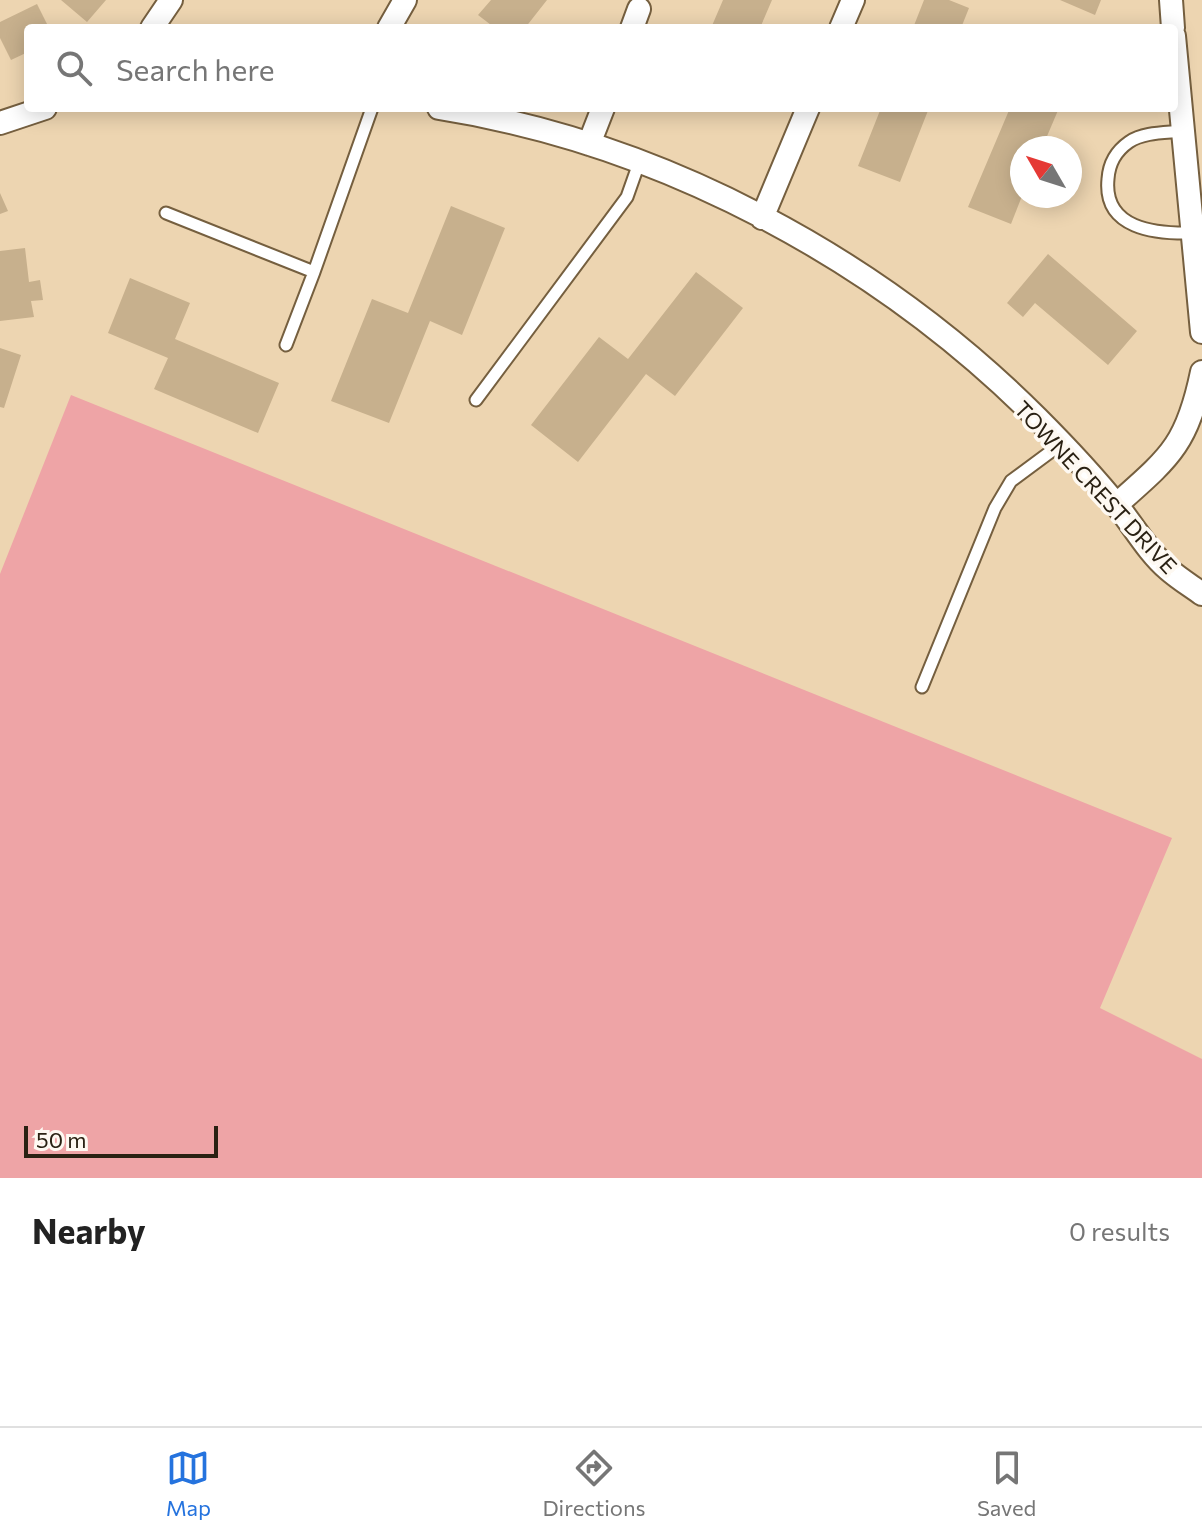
<!DOCTYPE html>
<html lang="en">
<head>
<meta charset="utf-8">
<style>
	body { margin:0; font-family:Commissioner,sans-serif; background:#f6f6f6; color:#222 }
	.compass { position:absolute; left:1010px; top:136px; width:72px; height:72px; border-radius:50%; background:#fff; box-shadow:0 4px 20px #0003; rotate:309deg }
	.scale { position:absolute; left:24px; bottom:20px; width:194px; box-sizing:border-box; padding-left:8px; border:4px solid #2a2113; border-top:0; font-size:22px; line-height:28px; white-space:nowrap; color:#2a2113; -webkit-text-stroke:6px #fef9f2; paint-order:stroke }
	.list { margin:0; padding:0; list-style:none }
	h2 { display:flex; justify-content:space-between; align-items:center; height:104px; margin:0; padding:0 32px; font-size:34px }
	h2 small { font-size:26px; font-weight:400; color:#767676 }
	.icon { flex:none; width:44px; height:44px; fill:none; stroke:currentColor; stroke-width:2; stroke-linecap:round; stroke-linejoin:round }
	.map { position:relative; flex:none; width:1202px; height:1178px; overflow:hidden }
	.search { position:absolute; background:#fff; box-shadow:0 4px 20px #0003; left:24px; right:24px; top:24px; height:88px; display:flex; align-items:center; gap:20px; box-sizing:border-box; padding:0 28px; border-radius:8px; color:#767676; font-size:30px }
	.sheet { height:248px; background:#fff }
	nav { display:flex; justify-content:space-around; align-items:center; box-sizing:border-box; height:112px; border-top:2px solid #e0e0e0; background:#fff; font-size:22px; color:#767676 }
	nav a { display:grid; justify-items:center; gap:4px }
	nav .on { color:#2573de }
	.map>svg:first-child { display:block }
	.green { fill:#eea4a6 }
	.building { fill:#c7b08d }
	.lines { fill:none; stroke-linecap:round; stroke-linejoin:round }
	.lane-casing { stroke:#755f3f; stroke-width:15 }
	.street-casing { stroke:#755f3f; stroke-width:26 }
	.lane { stroke:#fff; stroke-width:11 }
	.street { stroke:#fff; stroke-width:22 }
	.labels { text-anchor:middle; dominant-baseline:central; stroke-width:7; stroke-linejoin:round; paint-order:stroke }
	.street-label { font-size:22px; fill:#2a2113; stroke:#fef9f2 }
</style>
</head>
<body>
<div class="map">
<svg width="1202" height="1178" viewBox="0 0 1202 1178">
	<rect width="100%" height="100%" fill="#edd5b1"/>
	<!-- green -->
	<path class="green" d="M71,395L1172,838L1100,1008L1202,1059V1178H0V574Z"/>
	<!-- building -->
	<path class="building" d="M61,0H106L87,22Z
		M491,0H547L525,28H495L478,15Z
		M723,0H772L760,28H711Z
		M924,0H949L969,8L961,28H913Z
		M1060,0H1101L1095,15Z
		M37,4L49,28H28V52L11,60L0,38V22Z
		M881,108H929L900,182L858,166Z
		M1010,108H1059L1042,148H1022V196L1011,224L968,207Z
		M0,193L8,211L0,214Z
		M451,206L505,228L462,335L430,321L389,423L331,401L372,299L408,313Z
		M25,248L29,282L40,280L43,300L31,301L34,317L0,321V251Z
		M1048,254L1137,331L1108,365L1035,303L1023,317L1007,303Z
		M696,272L743,308L675,396L646,374L578,462L531,425L599,337L628,359Z
		M130,278L190,303L175,339L279,383L258,433L154,389L168,358L108,333Z
		M0,348L21,355L4,408L0,407Z"/>
	<g class="lines">
		<!-- lane casing -->
		<g class="lane-casing">
			<path id="lane" d="M1183,131C1165,133 1144,132 1129,142C1116,151 1109,163 1108,179C1103,229 1155,234 1193,233
				M166,213L314,272L372,108
				M286,345L314,272
				M476,400L627,197L639,163
				M922,687L995,508L1011,481L1061,444"/>
		</g>
		<!-- street casing -->
		<g class="street-casing">
			<path id="street" d="M1171,0L1173,28
				M152,28L171,0
				M389,28L405,0
				M632,28L639,9
				M841,28L853,0
				M1174,36L1202,332
				M439,108C662,143 878,259 1037,418C1065,446 1094,477 1119,508C1134,527 1149,553 1168,569C1178,578 1191,586 1202,594
				M0,123L45,108
				M589,144L603,108
				M762,218L808,108
				M1116,505C1170,457 1187,445 1202,372"/>
		</g>
		<!-- lane -->
		<use href="#lane" class="lane"/>
		<!-- street -->
		<use href="#street" class="street"/>
	</g>
	<g class="labels">
		<!-- street labels -->
		<g class="street-label">
			<text transform="translate(1096 487) rotate(47)">TOWNE CREST DRIVE</text>
		</g>
	</g>
</svg>
<svg class="compass" viewBox="-18 -18 36 36"><path d="M0-13l5 13h-10z" fill="#e53935"/><path d="M0 13l5-13h-10z" fill="#767676"/></svg>
<div class="scale">50 m</div>
<div class="search"><svg class="icon" aria-label="search" viewBox="0 0 24 24"><circle cx="10" cy="10" r="6"/><path d="M15 15l6 6"/></svg>Search here</div>
</div>
<section class="sheet">
<h2>Nearby<small>0 results</small></h2>
<ul class="list">
</ul>
</section>
<nav>
<a class="on"><svg class="icon" aria-label="map" viewBox="0 0 24 24"><path d="M3 6l6-2 6 2 6-2v14l-6 2-6-2-6 2zM9 4v14M15 6v14"/></svg>Map</a>
<a><svg class="icon" aria-label="directions" viewBox="0 0 24 24"><path d="M12 3l9 9-9 9-9-9zM9 14v-3h6M13 9l2 2-2 2"/></svg>Directions</a>
<a><svg class="icon" aria-label="saved" viewBox="0 0 24 24"><path d="M7 4h10v16l-5-4-5 4z"/></svg>Saved</a>
</nav>
</body>
</html>
